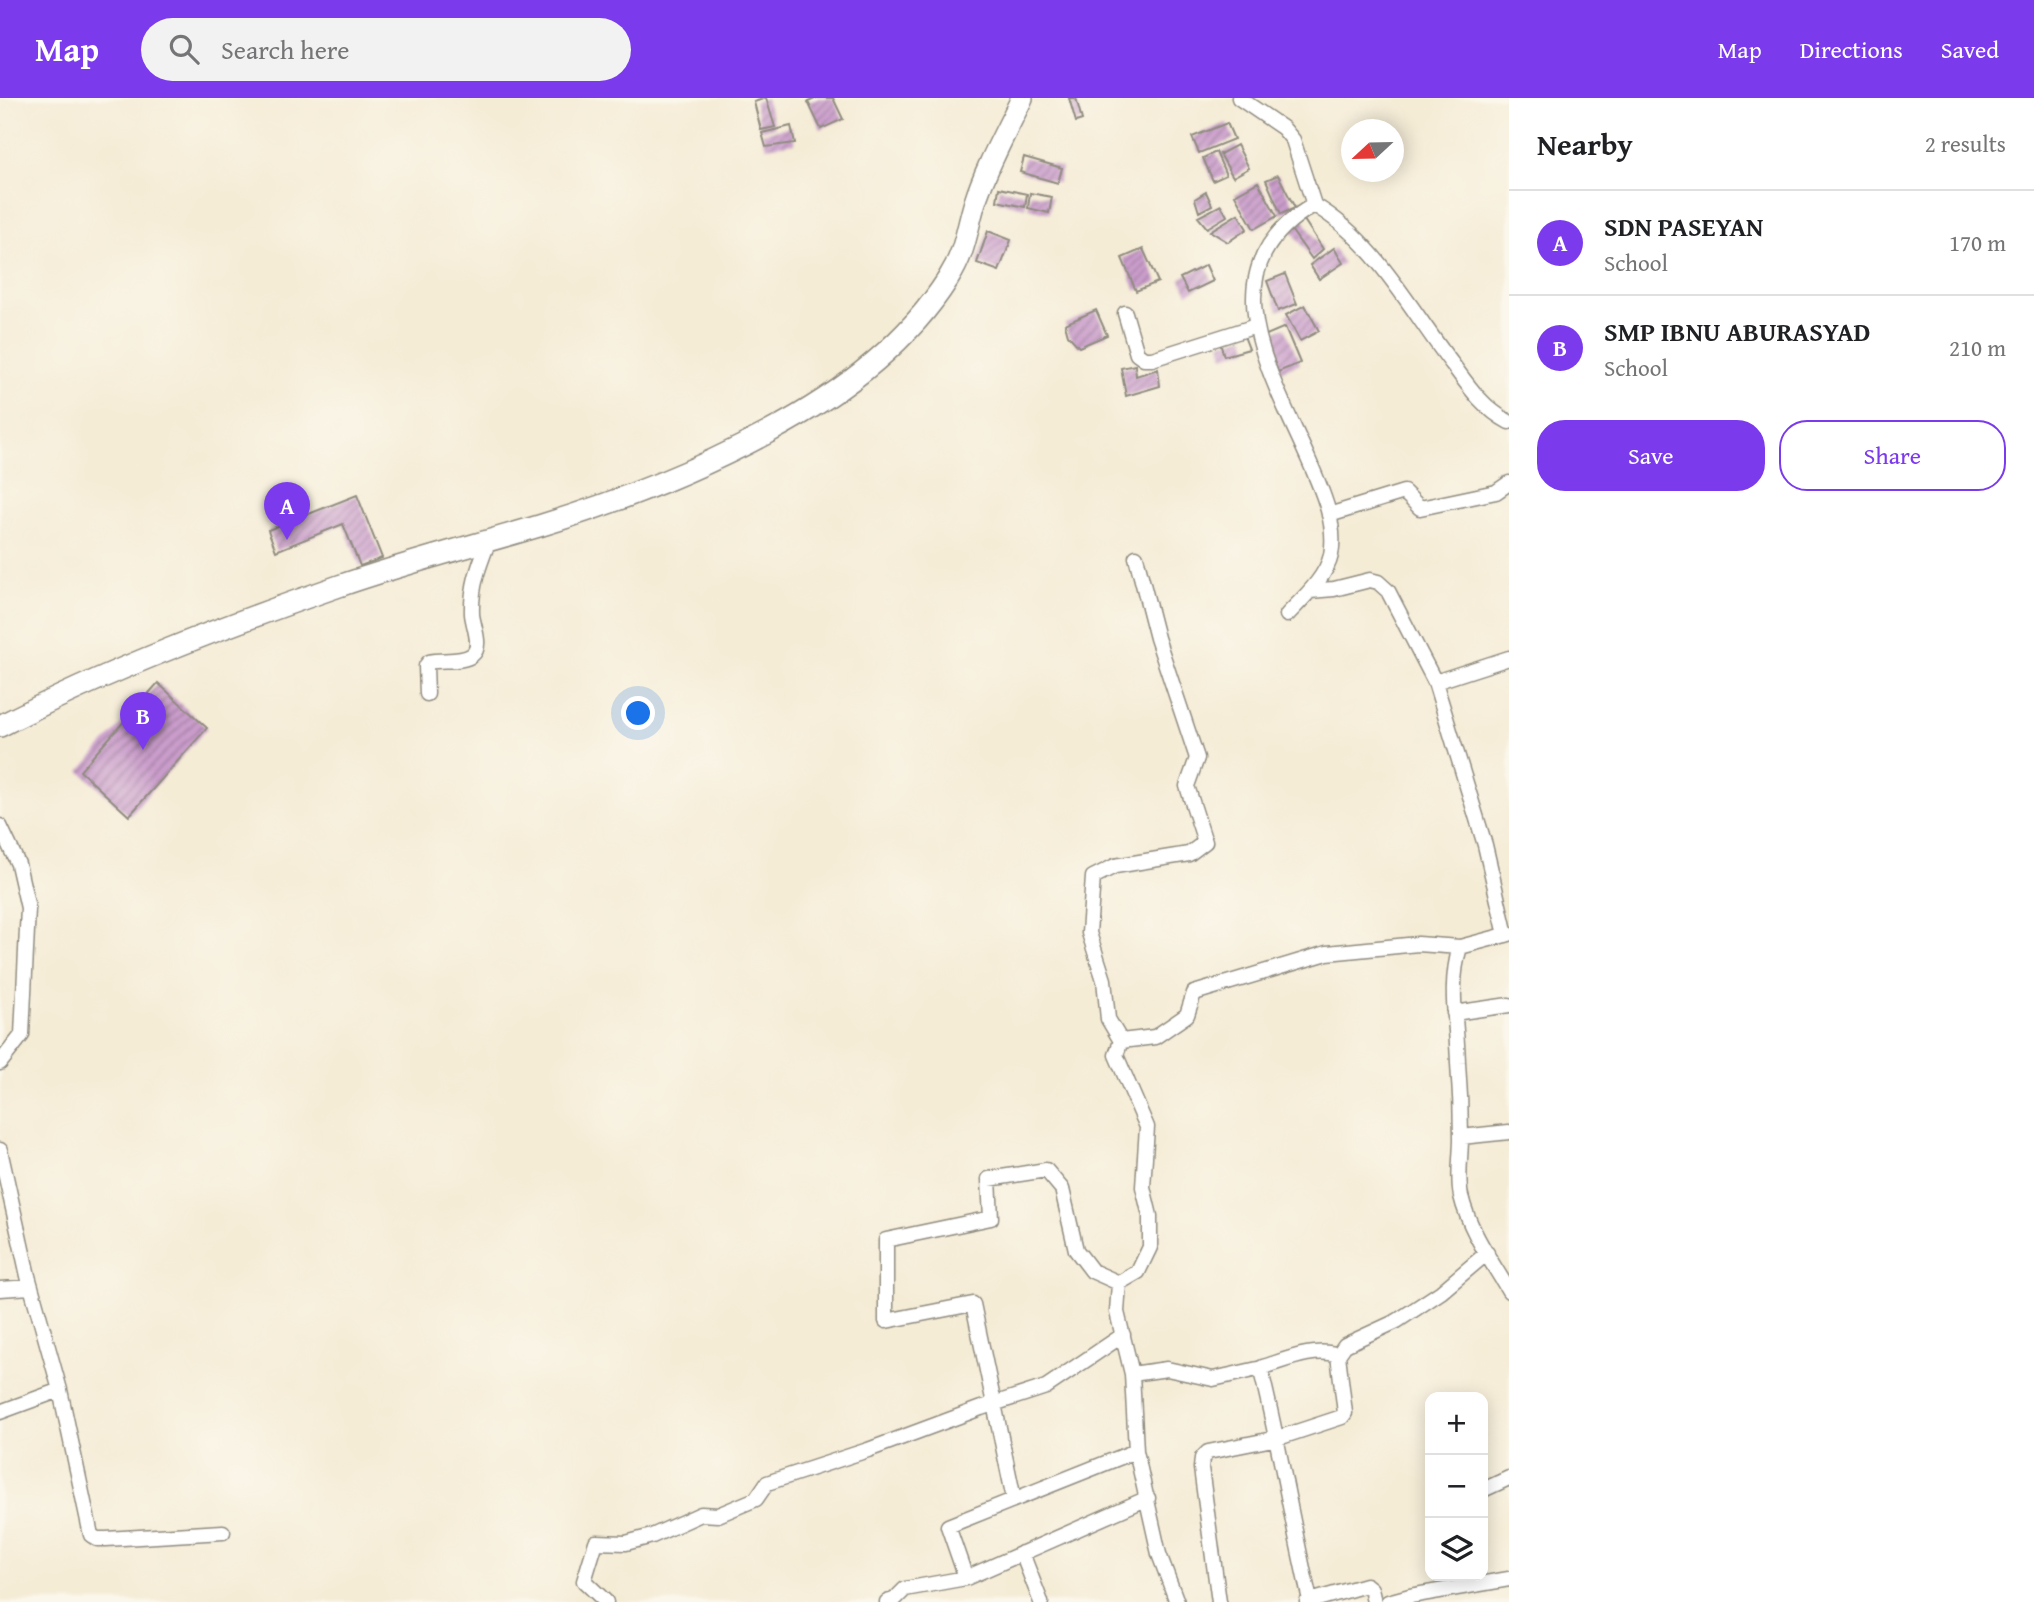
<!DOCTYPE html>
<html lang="en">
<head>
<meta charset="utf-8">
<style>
	body { margin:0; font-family:"Gentium Book Plus",serif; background:#f2f2f2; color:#202124 }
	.controls { position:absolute; right:21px; bottom:21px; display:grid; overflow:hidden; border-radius:14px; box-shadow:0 4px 18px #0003 }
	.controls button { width:63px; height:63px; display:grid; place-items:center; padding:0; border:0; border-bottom:2px solid #e0e0e0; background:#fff; color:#202124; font:35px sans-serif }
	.compass { position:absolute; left:1341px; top:21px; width:63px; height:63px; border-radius:50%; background:#fff; box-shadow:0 4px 18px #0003; rotate:248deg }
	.you { position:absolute; left:639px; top:616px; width:24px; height:24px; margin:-18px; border:5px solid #fff; border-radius:50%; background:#1a73e8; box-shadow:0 0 0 10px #1a73e833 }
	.badge { display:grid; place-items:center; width:46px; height:46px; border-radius:50%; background:#7c3aed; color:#fff; font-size:23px; font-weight:700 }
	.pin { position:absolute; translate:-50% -58px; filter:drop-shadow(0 2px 4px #0008) }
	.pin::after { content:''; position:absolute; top:37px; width:24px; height:21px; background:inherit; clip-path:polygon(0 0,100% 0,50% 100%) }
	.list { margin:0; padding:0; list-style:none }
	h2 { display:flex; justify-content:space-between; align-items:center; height:91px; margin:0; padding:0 28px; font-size:30px }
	h2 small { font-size:23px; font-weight:400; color:#757577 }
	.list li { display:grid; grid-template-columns:46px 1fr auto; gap:21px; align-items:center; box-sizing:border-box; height:105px; padding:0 28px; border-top:2px solid #e0e0e0 }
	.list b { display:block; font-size:26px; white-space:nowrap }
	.list p { margin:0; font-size:23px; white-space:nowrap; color:#757577 }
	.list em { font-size:23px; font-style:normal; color:#757577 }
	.actions { display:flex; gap:14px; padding:21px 28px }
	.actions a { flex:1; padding:16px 0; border:2px solid #7c3aed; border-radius:28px; text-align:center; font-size:24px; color:#7c3aed }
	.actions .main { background:#7c3aed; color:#fff }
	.icon { flex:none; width:38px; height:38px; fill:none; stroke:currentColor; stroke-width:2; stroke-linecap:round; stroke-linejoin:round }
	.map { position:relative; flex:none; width:1509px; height:1504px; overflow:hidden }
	header { display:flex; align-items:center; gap:42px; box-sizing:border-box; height:98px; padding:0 35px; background:#7c3aed; color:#fff }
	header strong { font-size:33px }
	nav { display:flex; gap:38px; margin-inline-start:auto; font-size:24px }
	.search { width:490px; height:63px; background:#f2f2f2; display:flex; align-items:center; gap:18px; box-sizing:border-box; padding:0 24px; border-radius:38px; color:#757577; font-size:26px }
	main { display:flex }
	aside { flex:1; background:#fff }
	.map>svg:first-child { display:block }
	.building { fill:url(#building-hatch) }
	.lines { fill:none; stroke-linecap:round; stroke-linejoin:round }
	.street-casing { stroke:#908c80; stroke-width:17 }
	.secondary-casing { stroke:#908c80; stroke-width:24 }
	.street { stroke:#fff; stroke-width:14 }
	.secondary { stroke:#fff; stroke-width:21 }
</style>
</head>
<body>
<header>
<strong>Map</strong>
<div class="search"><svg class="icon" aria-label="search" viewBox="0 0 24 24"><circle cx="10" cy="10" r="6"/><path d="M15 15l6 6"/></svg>Search here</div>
<nav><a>Map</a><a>Directions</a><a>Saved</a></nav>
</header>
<main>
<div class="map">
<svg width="1509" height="1504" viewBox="0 0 1509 1504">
	<defs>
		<pattern id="building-hatch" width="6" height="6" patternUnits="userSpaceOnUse" patternTransform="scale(1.75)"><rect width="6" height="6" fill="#ca9dcb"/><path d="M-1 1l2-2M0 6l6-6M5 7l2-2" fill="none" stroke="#a480a5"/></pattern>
	</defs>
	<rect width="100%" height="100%" fill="#fbf7ec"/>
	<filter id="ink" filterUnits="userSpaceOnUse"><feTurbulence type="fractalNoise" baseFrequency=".0143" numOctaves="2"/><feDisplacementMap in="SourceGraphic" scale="14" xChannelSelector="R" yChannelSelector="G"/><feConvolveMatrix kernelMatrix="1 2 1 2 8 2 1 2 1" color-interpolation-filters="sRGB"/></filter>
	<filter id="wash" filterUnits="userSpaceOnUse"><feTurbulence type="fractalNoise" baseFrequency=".00686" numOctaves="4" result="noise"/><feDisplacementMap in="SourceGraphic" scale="28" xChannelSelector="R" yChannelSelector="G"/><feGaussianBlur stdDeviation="1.57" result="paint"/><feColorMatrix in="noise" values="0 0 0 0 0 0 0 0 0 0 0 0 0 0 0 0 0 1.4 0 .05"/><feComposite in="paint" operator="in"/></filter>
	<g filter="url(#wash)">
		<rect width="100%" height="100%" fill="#f5ecd6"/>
		<g id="blocks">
			<!-- building -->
			<path class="building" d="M766,0L775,29L761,32L754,4Z
				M817,0H833L843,21L821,31L808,4Z
				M1069,0H1076L1082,22L1076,24Z
				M1227,25L1234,41L1199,55L1192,39Z
				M791,28L795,45L766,49L762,35Z
				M1237,47L1249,70L1233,79L1220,56Z
				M1216,54L1226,77L1213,83L1203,60Z
				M1024,59L1062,70L1058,85L1020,74Z
				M1278,77L1295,110L1281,116L1266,82Z
				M1258,84L1277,118L1254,131L1235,97Z
				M999,90L1027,96L1025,109L997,103Z
				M1206,94L1212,107L1199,114L1195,101Z
				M1030,95L1052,99L1049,115L1028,110Z
				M1221,107L1227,118L1207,130L1198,119Z
				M1238,116L1247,131L1228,144L1210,133Z
				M1302,119L1323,151L1312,161L1289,129Z
				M988,133L1011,142L999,173L977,165Z
				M1334,150L1343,165L1319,181L1310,167Z
				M1143,151L1158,184L1136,193L1122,160Z
				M1206,167L1213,183L1188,195L1180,180Z
				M1285,176L1297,206L1278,213L1267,183Z
				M1305,207L1319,233L1300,243L1286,217Z
				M1096,212L1107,237L1079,249L1068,237L1065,226Z
				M1285,229L1300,265L1278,274L1264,238Z
				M1244,238L1249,251L1224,258L1220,245Z
				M1135,267L1136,278L1158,271L1160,288L1126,298L1121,270Z
				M357,397L382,460L360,468L343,426L276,453L268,432Z
				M158,585L207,630L129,718L80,673Z"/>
		</g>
	</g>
	<g filter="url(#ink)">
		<use href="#blocks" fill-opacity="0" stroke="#908c80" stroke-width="2"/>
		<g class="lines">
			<!-- street casing -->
			<g class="street-casing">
				<path id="street" d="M1239,0L1283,30L1293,42L1314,107C1375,142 1411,213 1453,267C1469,289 1484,311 1509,324
					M1125,215L1137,256L1144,261H1152L1256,228
					M1329,417L1404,394L1420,410L1496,394L1509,385
					M1310,493L1334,491L1370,482L1378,484L1388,493L1435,584L1485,747L1506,837
					M1287,517C1302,501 1326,480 1331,457C1337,425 1322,393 1310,365C1273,279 1203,170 1314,107
					M1435,584L1509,560
					M427,596L426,568L429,564C441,561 462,565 472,557C483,549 473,528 472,516C471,487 479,468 489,442
					M0,728L18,766L28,810L22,937L0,965
					M1509,836L1460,849C1448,888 1457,925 1458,965C1460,990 1461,1015 1461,1040C1461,1059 1457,1079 1461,1098C1469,1132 1492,1164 1509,1193
					M1454,915L1509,907
					M1121,943L1108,921L1104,882L1089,835L1093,779L1115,768L1189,756L1205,744L1187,688L1197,660L1157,540L1136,459
					M1461,1039L1509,1034
					M0,1052L28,1178L60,1292L91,1437L97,1441H106L223,1434
					M0,1191L31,1189
					M1132,1276L1117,1214L1119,1185L1138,1174L1150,1149V1118L1143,1089L1147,1029L1116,957L1121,943L1155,939L1187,917L1194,895L1327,855L1418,846L1460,849
					M0,1314L60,1292
					M1483,1392L1509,1380
					M1014,1401L973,1206L886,1223V1142L991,1120L989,1081L1046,1072L1062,1091L1076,1152L1092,1173L1119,1185
					M1022,1455L1041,1504
					M966,1480L948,1428L1136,1353
					M1310,1502C1292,1426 1280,1349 1261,1273L1263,1269C1286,1262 1315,1249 1338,1257
					M606,1504L584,1483L596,1444L626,1445L652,1438L701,1416L718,1417L756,1401L767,1385L868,1352L981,1310L1046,1289L1123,1237
					M887,1504L894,1502L905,1491L966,1480L1148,1400
					M1177,1504L1159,1456L1136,1353L1132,1276L1167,1271L1213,1281L1262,1270
					M1219,1504L1201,1370L1202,1360L1208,1354L1278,1340L1342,1319L1345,1315L1338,1257L1345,1247L1397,1223L1441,1194L1487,1155
					M1307,1504L1366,1487L1371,1491L1374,1504
					M1388,1504L1410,1498L1509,1481"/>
			</g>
			<!-- secondary casing -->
			<g class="secondary-casing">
				<path id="secondary" d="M0,628C108,572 224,528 339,488C405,465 472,448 539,428C618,404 694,374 767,335C837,298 905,249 948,181C966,153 966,133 975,104C986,69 1006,34 1022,0"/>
			</g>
			<!-- street -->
			<use href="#street" class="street"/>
			<!-- secondary -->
			<use href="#secondary" class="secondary"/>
		</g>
	</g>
</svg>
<div class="controls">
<button>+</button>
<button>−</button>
<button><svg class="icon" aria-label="layers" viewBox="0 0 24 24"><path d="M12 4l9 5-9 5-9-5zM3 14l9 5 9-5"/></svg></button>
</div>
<svg class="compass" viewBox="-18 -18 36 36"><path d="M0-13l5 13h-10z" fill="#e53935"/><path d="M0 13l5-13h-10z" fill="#757577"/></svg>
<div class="you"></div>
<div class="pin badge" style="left:287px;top:442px">A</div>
<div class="pin badge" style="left:143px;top:652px">B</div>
</div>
<aside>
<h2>Nearby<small>2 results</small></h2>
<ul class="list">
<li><span class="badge">A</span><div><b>SDN PASEYAN</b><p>School</p></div><em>170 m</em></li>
<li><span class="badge">B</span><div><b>SMP IBNU ABURASYAD</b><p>School</p></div><em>210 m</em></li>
</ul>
<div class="actions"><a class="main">Save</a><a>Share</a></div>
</aside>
</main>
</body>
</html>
